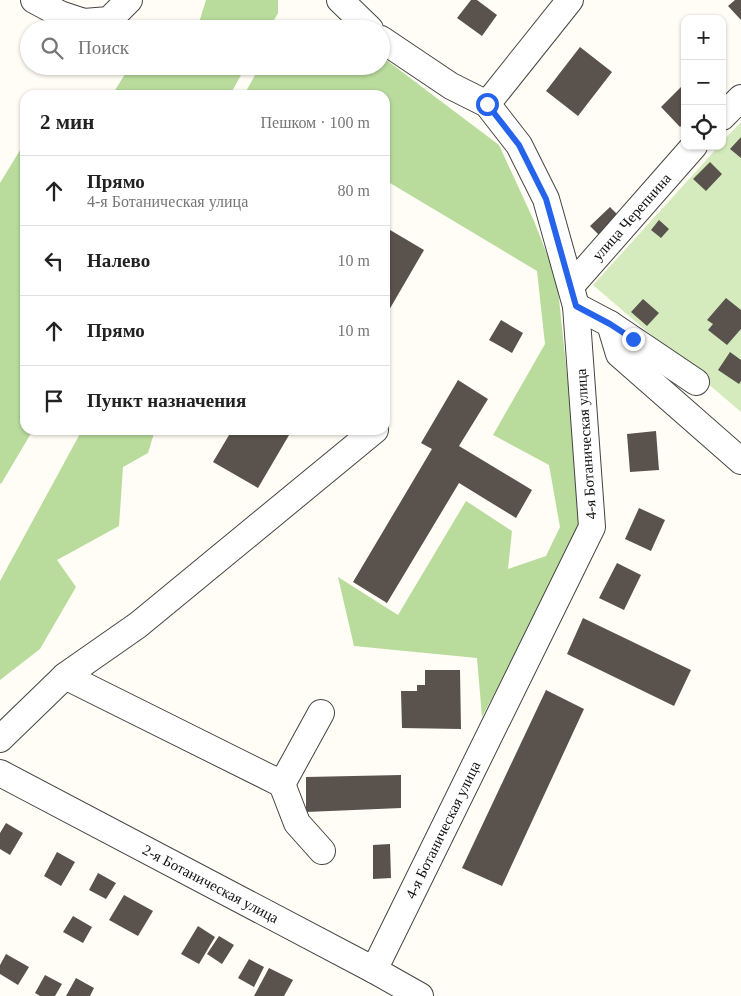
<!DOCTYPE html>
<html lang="ru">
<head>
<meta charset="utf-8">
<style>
	body { margin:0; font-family:Georgia,serif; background:#f2f2f2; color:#222 }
	.controls { position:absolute; right:15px; top:15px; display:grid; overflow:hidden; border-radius:10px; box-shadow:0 1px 4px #0004 }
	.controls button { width:45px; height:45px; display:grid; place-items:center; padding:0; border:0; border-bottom:1px solid #e0e0e0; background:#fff; color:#222; font:25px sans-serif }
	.stop { position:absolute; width:15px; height:15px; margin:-11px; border:4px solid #2563eb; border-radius:50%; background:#fff }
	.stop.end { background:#2563eb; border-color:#fff; box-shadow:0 1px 5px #0008 }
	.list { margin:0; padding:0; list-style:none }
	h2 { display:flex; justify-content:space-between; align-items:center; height:65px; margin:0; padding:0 20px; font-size:21px }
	h2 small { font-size:16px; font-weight:400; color:#767676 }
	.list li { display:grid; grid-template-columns:32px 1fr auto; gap:15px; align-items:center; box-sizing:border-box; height:70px; padding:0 20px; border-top:1px solid #e0e0e0 }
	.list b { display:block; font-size:19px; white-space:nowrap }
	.list p { margin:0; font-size:16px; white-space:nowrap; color:#767676 }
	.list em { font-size:16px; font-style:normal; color:#767676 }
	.icon { flex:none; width:28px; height:28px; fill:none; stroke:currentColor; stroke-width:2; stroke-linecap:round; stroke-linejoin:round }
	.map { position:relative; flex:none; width:741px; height:996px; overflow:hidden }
	.search { position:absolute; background:#fff; box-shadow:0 1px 4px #0004; left:20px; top:20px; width:370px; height:55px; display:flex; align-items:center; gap:12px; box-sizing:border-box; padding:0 18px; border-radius:28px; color:#767676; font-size:19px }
	.panel { position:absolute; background:#fff; box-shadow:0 1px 4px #0004; left:20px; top:90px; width:370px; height:345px; border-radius:15px }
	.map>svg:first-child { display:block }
	.green { fill:#d5ebbd }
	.forest { fill:#b9dc9c }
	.building { fill:#5a524d }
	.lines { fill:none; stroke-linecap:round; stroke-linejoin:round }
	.minor-casing { stroke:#444; stroke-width:28 }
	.minor { stroke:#fff; stroke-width:26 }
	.route { stroke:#2563eb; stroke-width:6 }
	.labels { text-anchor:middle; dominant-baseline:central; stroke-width:5; stroke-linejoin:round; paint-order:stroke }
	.street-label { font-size:15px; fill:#111; stroke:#fff }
</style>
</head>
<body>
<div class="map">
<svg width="741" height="996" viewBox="0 0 741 996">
	<rect width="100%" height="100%" fill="#fffdf5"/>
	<!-- green -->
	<path class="green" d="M741,122V412L593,285L719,146H722V142Z"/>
	<!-- forest -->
	<path class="forest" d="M206,0H278V13L269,29H197Z
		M381,56L499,145L534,221L557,280L583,526L482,717L477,658L354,646L338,577L398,615L466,501L512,531L508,569L546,556L560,527L549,465L493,435L545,344L537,271L385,180V95H244L260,66H381Z
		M130,66H246L230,95H112Z
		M25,142V430H33L1,484L0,483V183Z
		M82,430H155L148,453L123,467L119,526L57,560L76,587L40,649L0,680V581Z"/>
	<!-- building -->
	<path class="building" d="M471,0H477L497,15L482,36L457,18Z
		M735,0H741V20L728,6Z
		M580,47L612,72L578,116L546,91Z
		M684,84L685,85V122L680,127L661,107Z
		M741,137V158L730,149Z
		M710,162L722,174L706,191L693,179Z
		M610,207L621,218L601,237L590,226Z
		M659,220L669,229L661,238L651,230Z
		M385,227L424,250L385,317Z
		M726,298L741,310V329L727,345L708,330L713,324L707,320Z
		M643,299L659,313L647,326L631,312Z
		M501,320L523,333L512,353L489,340Z
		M730,352L741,360V381L739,384L718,370Z
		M458,380L488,399L459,446L532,490L516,518L459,483L387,603L353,582L432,449L421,443Z
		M232,430H292L258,488L213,462Z
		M656,431L659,470L630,472L627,434Z
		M639,508L665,520L651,551L625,539Z
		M617,563L641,575L624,610L599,598Z
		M583,618L691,670L674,706L567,654Z
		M425,670H460L461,729L402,728L401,691H417V685H425Z
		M546,690L584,709L502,886L462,868Z
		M401,775V808L306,812V777Z
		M6,823L23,833L10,855L0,849V833Z
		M390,844L391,878L373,879V845Z
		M57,852L75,862L61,886L44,876Z
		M98,873L116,883L106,899L89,890Z
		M124,895L153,911L138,936L109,920Z
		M73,916L92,927L83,943L63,932Z
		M198,926L215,937L199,964L181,954Z
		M219,936L234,945L222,964L207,954Z
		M6,954L29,967L18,985L0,974V965Z
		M249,959L264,967L254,987L238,978Z
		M269,968L293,980L284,996H254Z
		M45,975L62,984L55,996H40L35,993Z
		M76,978L94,988L90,996H66Z"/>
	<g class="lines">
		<!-- minor casing -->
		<g class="minor-casing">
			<g id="minor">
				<path d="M34,0L60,14L84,22L109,20L129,0"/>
				<path d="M340,0L370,29"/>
				<path d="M487,104L570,0"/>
				<path d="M722,117L741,98"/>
				<path id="s1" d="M571,286L694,146"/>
				<path d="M576,306L610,324L619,354L741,461"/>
				<path d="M610,324L696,382"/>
				<path d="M65,676L138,625L375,430"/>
				<path d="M0,739L65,676L282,784L321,713"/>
				<path id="s2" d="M0,773L374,970L420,996"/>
				<path d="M282,784L297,823L322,851"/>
				<path id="s3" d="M374,970L592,527L576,306L546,199L519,145L487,104L451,86L381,39"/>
			</g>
		</g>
		<!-- minor -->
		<use href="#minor" class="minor"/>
	</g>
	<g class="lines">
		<!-- route -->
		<path class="route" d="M487,104L519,145L546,199L576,306L610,324L633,339"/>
	</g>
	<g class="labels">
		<!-- street labels -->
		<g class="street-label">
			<text stroke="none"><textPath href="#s1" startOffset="92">улица Черепнина</textPath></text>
			<text transform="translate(586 444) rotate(-94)">4-я Ботаническая улица</text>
			<text stroke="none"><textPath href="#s3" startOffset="156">4-я Ботаническая улица</textPath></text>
			<text stroke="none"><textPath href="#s2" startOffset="238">2-я Ботаническая улица</textPath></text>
		</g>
	</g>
</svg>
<div class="controls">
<button>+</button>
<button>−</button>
<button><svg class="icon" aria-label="locate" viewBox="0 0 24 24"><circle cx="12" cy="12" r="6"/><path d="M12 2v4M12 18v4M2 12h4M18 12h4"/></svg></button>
</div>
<div class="stop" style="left:487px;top:104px"></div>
<div class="stop end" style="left:633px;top:339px"></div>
<div class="search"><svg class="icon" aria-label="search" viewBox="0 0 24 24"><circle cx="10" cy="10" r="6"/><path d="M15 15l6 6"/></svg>Поиск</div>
<section class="panel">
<h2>2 мин<small>Пешком · 100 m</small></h2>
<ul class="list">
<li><svg class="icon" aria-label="ahead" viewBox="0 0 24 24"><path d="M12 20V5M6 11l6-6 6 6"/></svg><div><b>Прямо</b><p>4-я Ботаническая улица</p></div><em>80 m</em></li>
<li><svg class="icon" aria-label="left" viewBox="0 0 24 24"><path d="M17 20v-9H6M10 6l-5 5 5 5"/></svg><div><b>Налево</b></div><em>10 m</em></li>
<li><svg class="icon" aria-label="ahead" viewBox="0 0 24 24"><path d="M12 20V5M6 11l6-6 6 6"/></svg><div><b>Прямо</b></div><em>10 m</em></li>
<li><svg class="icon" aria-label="arrive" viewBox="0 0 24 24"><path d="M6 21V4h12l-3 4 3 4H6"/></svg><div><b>Пункт назначения</b></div></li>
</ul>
</section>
</div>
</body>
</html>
